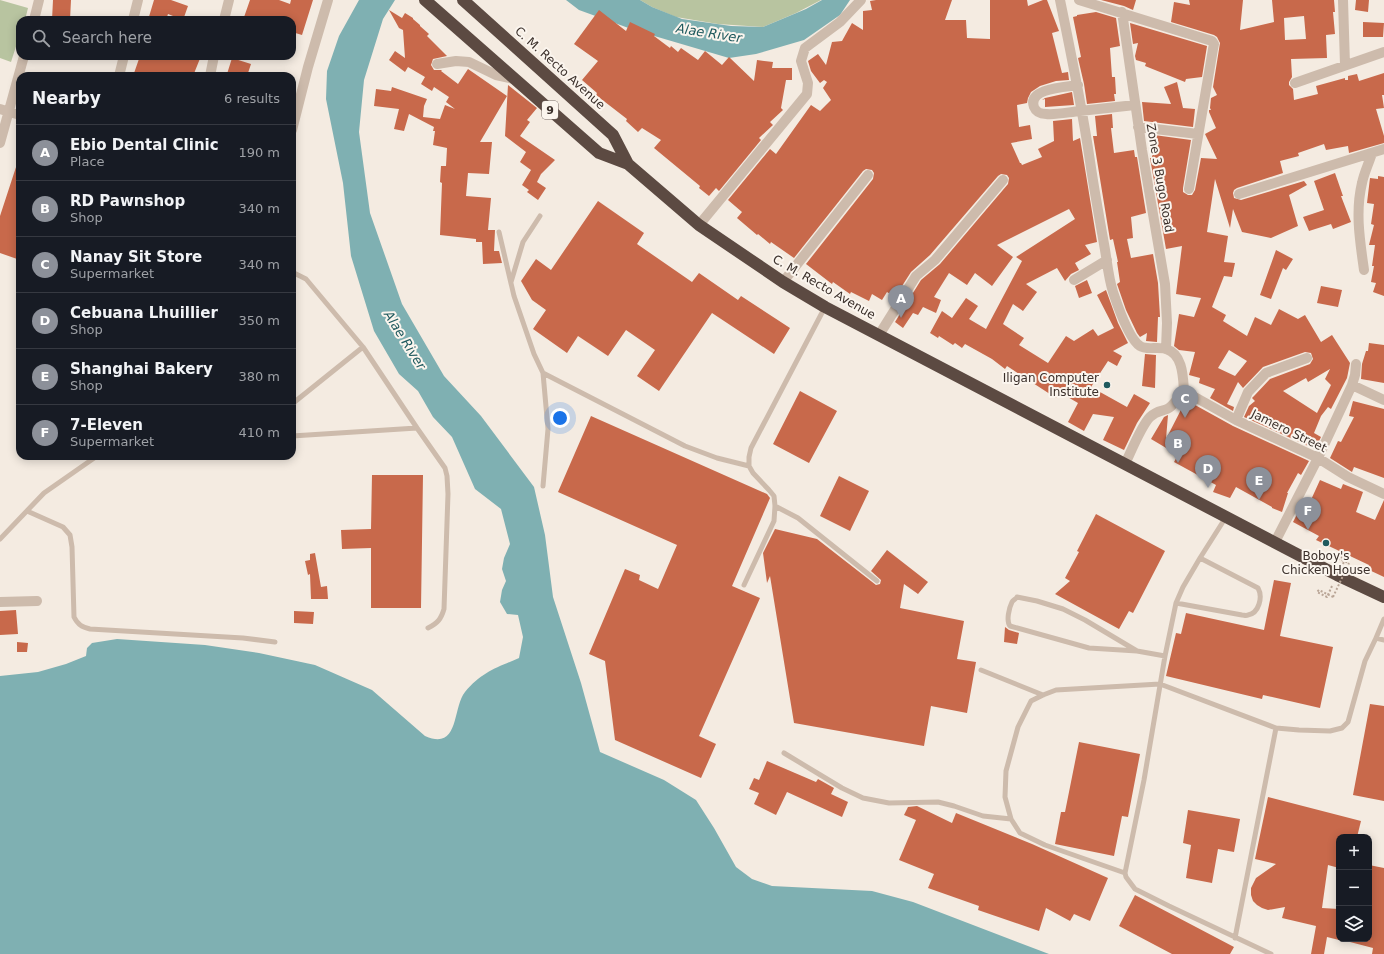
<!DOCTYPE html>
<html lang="en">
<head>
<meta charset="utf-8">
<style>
	body { margin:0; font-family:"DejaVu Sans",sans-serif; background:#20242c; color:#f1f3f6 }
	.controls { position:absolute; right:12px; bottom:12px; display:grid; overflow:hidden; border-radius:8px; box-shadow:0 2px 10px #0003 }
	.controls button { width:36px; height:36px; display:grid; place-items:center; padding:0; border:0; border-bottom:1px solid #363941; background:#171b24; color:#f1f3f6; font:20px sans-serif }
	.you { position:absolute; left:560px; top:418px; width:14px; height:14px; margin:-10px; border:3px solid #fff; border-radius:50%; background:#1a73e8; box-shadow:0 0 0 6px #1a73e833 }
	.badge { display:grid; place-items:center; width:26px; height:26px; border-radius:50%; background:#8c9099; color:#fff; font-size:13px; font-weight:700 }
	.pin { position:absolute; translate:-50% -33px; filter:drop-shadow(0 1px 2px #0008) }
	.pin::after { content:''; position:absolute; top:21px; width:14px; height:12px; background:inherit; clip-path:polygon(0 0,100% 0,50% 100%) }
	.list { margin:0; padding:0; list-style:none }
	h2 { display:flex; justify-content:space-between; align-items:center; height:52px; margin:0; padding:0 16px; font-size:17px }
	h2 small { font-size:13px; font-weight:400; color:#9ea1a6 }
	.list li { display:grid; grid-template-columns:26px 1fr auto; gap:12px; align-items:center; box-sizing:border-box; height:56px; padding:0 16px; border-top:1px solid #363941 }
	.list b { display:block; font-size:15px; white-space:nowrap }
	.list p { margin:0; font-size:13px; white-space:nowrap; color:#9ea1a6 }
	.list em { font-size:13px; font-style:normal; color:#9ea1a6 }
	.icon { flex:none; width:22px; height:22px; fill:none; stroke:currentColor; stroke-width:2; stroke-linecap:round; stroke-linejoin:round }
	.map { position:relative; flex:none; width:1384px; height:954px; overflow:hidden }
	.search { position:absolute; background:#171b24; box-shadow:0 2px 10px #0003; left:16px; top:16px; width:280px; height:44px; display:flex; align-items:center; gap:10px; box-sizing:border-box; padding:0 14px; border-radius:12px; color:#9ea1a6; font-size:15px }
	.panel { position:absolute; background:#171b24; box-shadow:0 2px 10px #0003; left:16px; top:72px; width:280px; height:388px; border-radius:12px }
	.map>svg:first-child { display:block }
	.green { fill:#b8c4a0 }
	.water { fill:#7fb0b2 }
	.building { fill:#c8694b; fill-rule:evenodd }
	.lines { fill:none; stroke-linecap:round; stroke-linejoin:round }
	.path { stroke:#b9a596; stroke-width:2; stroke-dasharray:2 2; stroke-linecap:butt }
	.lane { stroke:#cdbbac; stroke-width:5 }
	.street { stroke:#cdbbac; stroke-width:10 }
	.highway { stroke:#5c4a42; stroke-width:12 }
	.path-bridge { stroke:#b9a596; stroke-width:2; stroke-dasharray:2 2; stroke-linecap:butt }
	.poi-dot { fill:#1f5a5e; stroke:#fbf5ee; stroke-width:1.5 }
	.labels { text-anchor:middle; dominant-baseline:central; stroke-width:4; stroke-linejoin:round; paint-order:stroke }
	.shield { fill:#fbf5ee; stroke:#756b66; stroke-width:1 }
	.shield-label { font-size:11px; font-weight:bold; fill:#3b302b }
	.street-label { font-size:12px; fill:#3b302b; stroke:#fbf5ee }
	.poi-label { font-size:12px; fill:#3b302b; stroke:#fbf5ee; text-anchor:end }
	.water-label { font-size:13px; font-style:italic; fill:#1f5a5e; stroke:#fbf5ee }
</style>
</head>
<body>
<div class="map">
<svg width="1384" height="954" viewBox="0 0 1384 954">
	<rect width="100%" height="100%" fill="#f4ebe1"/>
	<!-- green -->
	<path class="green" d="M0,0L28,8L25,20H20V34L11,62L0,58Z
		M640,0H821L796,13L763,27L718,24L676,17L652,7Z"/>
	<!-- water -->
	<path class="water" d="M359,0H395L383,19L364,80L359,132L370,213L402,304L444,376L481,416L534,487L545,535L553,597L581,683L600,752L664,780L696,800L714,828L736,867L752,879L772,886L872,891L913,902L1049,954H0V676L38,672L66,664L86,656L87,648L92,643L117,639L205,645L259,653L315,665L372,690L425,736C460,751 452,708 465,692C482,672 496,668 519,658L523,637L518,615L507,614L500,602L502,590L506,581L502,569L504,558L510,544L501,509L475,489L452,437L433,417L418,391L399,374L374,331L351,256L343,183L326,99L327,71L339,36Z
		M566,0H640L652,7L682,19L731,26L763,27L806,9L822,0H850L840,15L804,40L756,54L729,58L634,30L579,10Z"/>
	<!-- building -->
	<path class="building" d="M53,0H71L70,20H52Z
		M154,0H171L188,6L183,20L168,14L166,20H148Z
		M250,0H279L290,4L291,0H313L302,35L292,32V20H243Z
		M876,0H952L945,20H966L967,38L990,39V0H1027L1028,6L1043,0H1047L1059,31L1052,33L1062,73L1068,72L1069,80L1056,81L1040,86L1031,92L1028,98L1027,103L1017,105L1019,127L1030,125L1032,139L1011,143L1020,163H1021L1022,165L1042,157L1038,149L1054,141L1053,121L1072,119L1073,141L1080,138L1097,242L1085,245L1091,254L1075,263L1079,270L1071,274L1065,281L1057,268L1026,284L1037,292L1023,311L1013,304L1003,324L1024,338L1019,345L1048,363L1066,336L1074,341L1093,329L1098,336L1114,328L1097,295L1106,290L1118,323L1128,343L1113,351L1122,356L1117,366L1108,361L1091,387L1127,407L1134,394L1150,403L1137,423L1124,450L1103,440L1114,417L1093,414L1084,431L1068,422L1078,403L1059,392L1056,398L1007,366L1005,369L992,359L965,344L962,348L955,343L953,345L939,336L938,338L930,333L942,311L952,318L966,298L978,306L969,319L986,329L1022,261L1016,257L1075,219L1069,209L997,245L1013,257L992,286L975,273L967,285L949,273L934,297L941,300L936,313L923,307L918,315L913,313L903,328L895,322L921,280L940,264L1008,184L1009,178L1007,175L1001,174L998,176L930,255L911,272L895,297L887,292L882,300L872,294L869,301L851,292L850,294L833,282L832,284L806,264L873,179L874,173L872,170L866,169L863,171L794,258L771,242L770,244L758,234L757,235L737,218L742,212L728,200L770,149L776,154L811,105L820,111L831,100L823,88L827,82L824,80L820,83L811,71L808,61L818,54L826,65L832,42L842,41L852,23L863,30V11L872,10L870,1Z
		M1101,0H1136L1133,10L1124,6Z
		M1189,0H1243L1240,30L1274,22L1272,0H1334L1335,12H1333L1335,34L1326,35L1327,58L1291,59L1292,77L1289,82V85L1293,89L1294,100L1318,94L1316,86L1345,78V80H1348V76L1357,74L1359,81L1384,73V95H1382L1384,108L1376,109L1384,136V143L1349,153L1348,146L1326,150L1324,144L1298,153L1299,156L1280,161L1283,173L1237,188L1234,190L1233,193L1234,198L1241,200L1304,181L1307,185L1289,195L1298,226L1271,238L1242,232L1233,209L1230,228L1215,179L1207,232L1228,236L1224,262L1235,263L1232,277L1224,276L1212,307L1226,315L1223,321L1247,336L1255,317L1271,325L1279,309L1298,319L1305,315L1321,342L1332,335L1350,363L1347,378L1331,409L1328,407L1321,416L1314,433L1321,437L1315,449L1244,417L1249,406L1255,401L1252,398L1254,396L1270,379L1310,364L1313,359L1311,353L1305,352L1263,367L1243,388L1238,382L1227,404L1234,407L1233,411L1210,398L1215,389L1199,383L1200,378L1189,375L1195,352L1179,350L1174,346L1179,314L1194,317L1201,298L1176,294L1182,246L1166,249L1150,158H1152L1154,135L1191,140L1183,188V192L1188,195H1192L1195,190L1201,158L1217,159L1205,134L1216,128L1209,112V110H1211L1210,108L1211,98L1217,95L1213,87L1220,43L1217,37L1214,35L1171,22L1174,2L1190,5ZM1304,16L1306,39L1285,40L1284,18ZM1229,350L1247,361L1235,376L1218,368ZM1330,369L1325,379L1331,385L1317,413L1283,391L1306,378L1308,382Z
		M1356,0H1369L1368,12L1355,10Z
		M389,10L402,18L405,13L413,18V19L420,25V26L429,34L427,36L447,56L433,59L431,65L434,70H442L441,71L458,84L468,69L507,96L480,142H492L489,174L468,173L466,196L491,198L488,230H495L494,251H499L502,263L483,264L482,242H476V239L440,235L442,183L440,182L441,166H446L447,148L433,145L435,131H433L434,127L409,114L404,131L394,129L399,109L374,106L376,89L391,91L392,87L427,99L424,106L423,117L440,119L445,105L455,109L446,102L449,97L434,87L432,91L421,84L425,77L408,67L405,72L389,60L395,51L405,58L403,30L399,28Z
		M599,10L626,31L630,22L655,34L654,36L670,48L671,46L678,52L681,48L698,60L705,51L722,65L729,57L754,81L757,60L773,62L772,68H792V80H786L781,108L783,110L770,122L773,125L759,138L761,140L719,191L716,188L709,196L699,188L700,186L654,148L661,140L642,128L638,132L626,121L627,119L596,95L597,93L582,80L598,61L574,44Z
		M1096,12L1116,18L1120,46L1110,48L1112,77H1115L1116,94H1114L1115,101L1087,104L1084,84L1078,58L1081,57L1073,17L1077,16V15Z
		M1363,22L1384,23L1383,37H1363Z
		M1130,23L1207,46L1202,77L1186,79L1185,82L1145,66L1146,63L1136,60L1135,56L1138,43L1133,44Z
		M140,56H201L193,76H133Z
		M232,58L251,64L247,76H234L227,74Z
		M1177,82L1183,108L1195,109L1193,127L1144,121L1142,102L1171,104L1164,87Z
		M508,85L537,108L527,120L530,122L520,136L555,160L541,174L537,182L546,188L538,200L527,192L529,190L522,185L531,170L520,162L526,152L505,136Z
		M1072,92L1074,105L1045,107V99L1042,100L1045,98Z
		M1112,114L1113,128H1111L1114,153L1134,150L1135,157H1137L1146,213L1131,217L1133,238L1127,239L1131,258L1153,254L1158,283L1160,317H1158L1157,342L1146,341L1147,333L1140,337L1137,333L1126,310L1117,284L1120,282L1117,262H1118L1113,239L1110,240L1093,136H1097L1095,116Z
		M18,161H20V260L0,253V216Z
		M1335,173L1343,196H1341L1351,222L1333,229L1331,224L1309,231L1303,217L1324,210L1314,181Z
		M1378,176L1384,177V296L1373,292L1376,283L1371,282L1374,266H1372L1375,245H1369L1374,225L1371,224L1374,204L1367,203L1370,178L1378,179Z
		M598,201L644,233L637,244L692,282L699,273L738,300L741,296L790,328L774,354L712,313L659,391L637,376L655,350L626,330L608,356L578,336L567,353L533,329L546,310L532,300L521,281L536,259L551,270Z
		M1276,250L1293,259L1286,270L1283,268L1271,299L1260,295Z
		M1087,280L1092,293L1079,298L1075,286Z
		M1321,286L1342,290L1338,307L1317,303Z
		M1369,343L1384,345V383L1361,379L1362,364L1366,351H1368Z
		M1145,354L1156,355L1155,388L1142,386Z
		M800,391L837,411L809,463L773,444Z
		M1186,400L1233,426L1309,461L1301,475L1298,473L1287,493H1288L1282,512L1272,508V507L1236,487L1230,498L1213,492L1216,485L1174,462L1178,455L1151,439L1164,417L1168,415L1166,439Z
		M1353,401L1384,409V478L1354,467L1352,472L1330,458L1338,441L1341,442L1354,417L1349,416Z
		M591,416L767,494L770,498L732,586L760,598L699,736L716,744L701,778L615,740L605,661L589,654L625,569L640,575L639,580L658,589L677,545L558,492Z
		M372,475H423L421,608H371V548L342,549L341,530L371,529Z
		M839,476L869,491L850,531L820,516Z
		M1320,480L1341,489L1343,484L1363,492L1356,512L1375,520L1384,500V577L1367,569L1369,565L1316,540L1319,536L1293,522L1305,499L1310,502Z
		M1096,514L1165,551L1133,613L1129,611L1119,629L1055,594L1070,581L1065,578L1079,552L1077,551Z
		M775,529L817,539L876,585L880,584L881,580L871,571L887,550L928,582L918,594L904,584L900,608L964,621L957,659L976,662L967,713L931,706L924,746L794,723L770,576L767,583L763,553Z
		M315,553L321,587L327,586L328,599H311L310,574L308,575L305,561L310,560V554Z
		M1274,580L1291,583L1280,636L1333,647L1320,708L1263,695L1262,699L1166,676L1176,633L1181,634L1186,613L1264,630Z
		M16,610L18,634L0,635V611Z
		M294,611L314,612L313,624L294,623Z
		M1005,627L1009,630L1019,633L1017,644L1004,642Z
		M17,642L28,643L27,652H17Z
		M1370,704L1384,706V801L1353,795Z
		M1079,742L1140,754L1128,817L1122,816L1114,856L1055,844L1061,812H1065Z
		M767,761L816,782L818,779L834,788L831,794L848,802L842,817L787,792L776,815L754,804L759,793L749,789L754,778L759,780Z
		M1268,797L1361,821L1357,837H1339V868L1328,865L1322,908L1339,909V940L1327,937L1324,954H1311L1316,926L1282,918L1285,907L1268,910L1262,908L1257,905L1253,901L1251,895V888L1256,878L1276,864L1255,859Z
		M917,806L952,823L956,813L1032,844L1108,878L1090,921L1074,914L1070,921L1046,908L1039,931L978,910L979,906L928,888L934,874L899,860L916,820L904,815L908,807Z
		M1188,810L1240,819L1234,852L1218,849L1212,883L1186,878L1191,845L1183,843Z
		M1369,865L1384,868V954H1372L1373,948L1350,942V939H1369Z
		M1135,895L1234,947L1230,954H1172L1119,926Z"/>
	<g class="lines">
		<!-- path -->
		<path class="path" d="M1343,564L1345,559L1335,554L1334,557L1349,563
			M1332,586L1327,597L1317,592L1319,590L1333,597"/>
		<!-- lane -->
		<path class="lane" d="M499,232L514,296L534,354L543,373L548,429L543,486
			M292,272L306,279L363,347L417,428L445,468L447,476L448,494L444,609C441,619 438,623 428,628
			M511,282L523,242L540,216
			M543,373L685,446L717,458L749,466
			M292,404L363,347
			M292,436L417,428
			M775,506L798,518L877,581
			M27,511L63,527L70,535L72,547L74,617C78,625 82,627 90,629L243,638L275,642
			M1226,517L1200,558L1183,587L1176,603L1165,656L1144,780L1125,873L1126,877L1135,889L1169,906L1271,954
			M0,539L44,493L97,456
			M744,585L774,521L775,506L774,496L769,490L753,473L749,466V457L751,448L825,307
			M1176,603L1242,615C1244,615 1246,616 1248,615C1259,613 1263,597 1258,588L1200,558
			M1376,638L1384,619
			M1137,651L1089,648L1010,626C1006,621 1009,608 1012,602C1013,600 1016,599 1017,597L1037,601L1063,609L1085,620L1137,651L1165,656
			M981,670L1043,695
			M784,753L842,788L863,798L889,803L938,802L954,806L983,816L1011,819
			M1125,873L1045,845L1020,833L1011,819L1005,797L1006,771L1018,727L1031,701L1043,695L1056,690L1160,684L1276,728L1299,730L1330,731L1342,728L1348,722L1365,661L1376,638L1384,640
			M1235,938L1276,728"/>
		<!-- street -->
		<path class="street" d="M1060,0C1071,53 1082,107 1090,161C1094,189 1099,216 1104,244C1107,260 1108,276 1113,292C1117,304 1129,339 1140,346C1144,349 1152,348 1157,348C1160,348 1164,348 1166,349C1183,354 1183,377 1184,391C1179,396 1173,407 1167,409C1160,412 1158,410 1150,417C1141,426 1131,452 1125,464
			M1079,0L1212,41L1214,44L1213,49L1189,189
			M1343,0L1345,65
			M1122,12L1142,150L1165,284L1167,323L1166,349
			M34,20L39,0
			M133,20L138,0
			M224,20L229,0
			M437,64L456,61L469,62L496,75L514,79
			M119,76L124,56
			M210,76L214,56
			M1295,83L1384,52
			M1078,85C1067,87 1027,88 1034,107C1036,112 1040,114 1046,114C1057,115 1069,112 1080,111C1098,109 1117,107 1135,105
			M0,109L20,115
			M1138,127L1198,134
			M292,130L308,67L328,0
			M0,143L24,56
			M1239,194L1384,149
			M699,225L807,94L808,83L801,61L805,48L840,22L861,0
			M1364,270C1360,241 1355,212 1362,183C1364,173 1369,163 1372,153
			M1074,280L1107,260
			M783,282L868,175
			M879,335L916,276L935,260L1003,180
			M1352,385L1355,375L1356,364
			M1184,391L1236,420L1318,458L1348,477L1384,494
			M1236,420L1248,392L1266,373L1307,358
			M1275,542L1318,458L1352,385L1384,400
			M0,602L37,601"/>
		<!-- highway -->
		<path class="highway" d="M425,0L599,153L628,164L699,225L783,282L825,307L1337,575L1384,597
			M463,0L613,135L628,164"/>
		<!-- path-bridge -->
		<path class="path-bridge" d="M1333,597L1349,563"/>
	</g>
	<!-- markers -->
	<g class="poi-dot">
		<circle cx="1107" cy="385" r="4"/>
		<circle cx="1326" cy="543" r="4"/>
	</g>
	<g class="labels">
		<!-- shield labels -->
		<rect class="shield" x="542" y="101" width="16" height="18" rx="3"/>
		<g class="shield-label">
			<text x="550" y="110">9</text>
		</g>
		<!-- street labels -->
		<g class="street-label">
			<text transform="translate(560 68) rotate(42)">C. M. Recto Avenue</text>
			<text transform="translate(1160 178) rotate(80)">Zone 3 Bugo Road</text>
			<text transform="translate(824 287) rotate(30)">C. M. Recto Avenue</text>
			<text transform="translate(1289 431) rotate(26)">Jamero Street</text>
		</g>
		<!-- poi labels -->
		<g class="poi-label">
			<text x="1099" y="378">Iligan Computer<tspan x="1099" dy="14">Institute</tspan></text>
			<text x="1326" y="556" text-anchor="middle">Boboy's<tspan x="1326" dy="14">Chicken House</tspan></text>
		</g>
		<!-- water labels -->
		<g class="water-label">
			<text transform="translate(709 33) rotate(9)">Alae River</text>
			<text transform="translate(405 340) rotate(58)">Alae River</text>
		</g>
	</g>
</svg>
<div class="controls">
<button>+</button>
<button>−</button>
<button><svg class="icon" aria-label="layers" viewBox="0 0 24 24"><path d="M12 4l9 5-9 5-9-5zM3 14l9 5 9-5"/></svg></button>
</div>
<div class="you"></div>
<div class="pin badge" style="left:901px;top:318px">A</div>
<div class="pin badge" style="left:1178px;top:463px">B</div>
<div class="pin badge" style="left:1185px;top:418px">C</div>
<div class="pin badge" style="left:1208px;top:488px">D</div>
<div class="pin badge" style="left:1259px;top:500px">E</div>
<div class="pin badge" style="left:1308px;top:530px">F</div>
<div class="search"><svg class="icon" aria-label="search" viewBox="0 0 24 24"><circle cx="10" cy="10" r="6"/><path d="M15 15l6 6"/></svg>Search here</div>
<section class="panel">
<h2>Nearby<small>6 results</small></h2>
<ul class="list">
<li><span class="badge">A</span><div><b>Ebio Dental Clinic</b><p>Place</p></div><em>190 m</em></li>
<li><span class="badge">B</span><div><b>RD Pawnshop</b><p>Shop</p></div><em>340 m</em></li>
<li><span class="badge">C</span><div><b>Nanay Sit Store</b><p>Supermarket</p></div><em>340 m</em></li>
<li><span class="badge">D</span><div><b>Cebuana Lhuillier</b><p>Shop</p></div><em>350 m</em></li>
<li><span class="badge">E</span><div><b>Shanghai Bakery</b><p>Shop</p></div><em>380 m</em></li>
<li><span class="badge">F</span><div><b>7-Eleven</b><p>Supermarket</p></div><em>410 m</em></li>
</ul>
</section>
</div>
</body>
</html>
